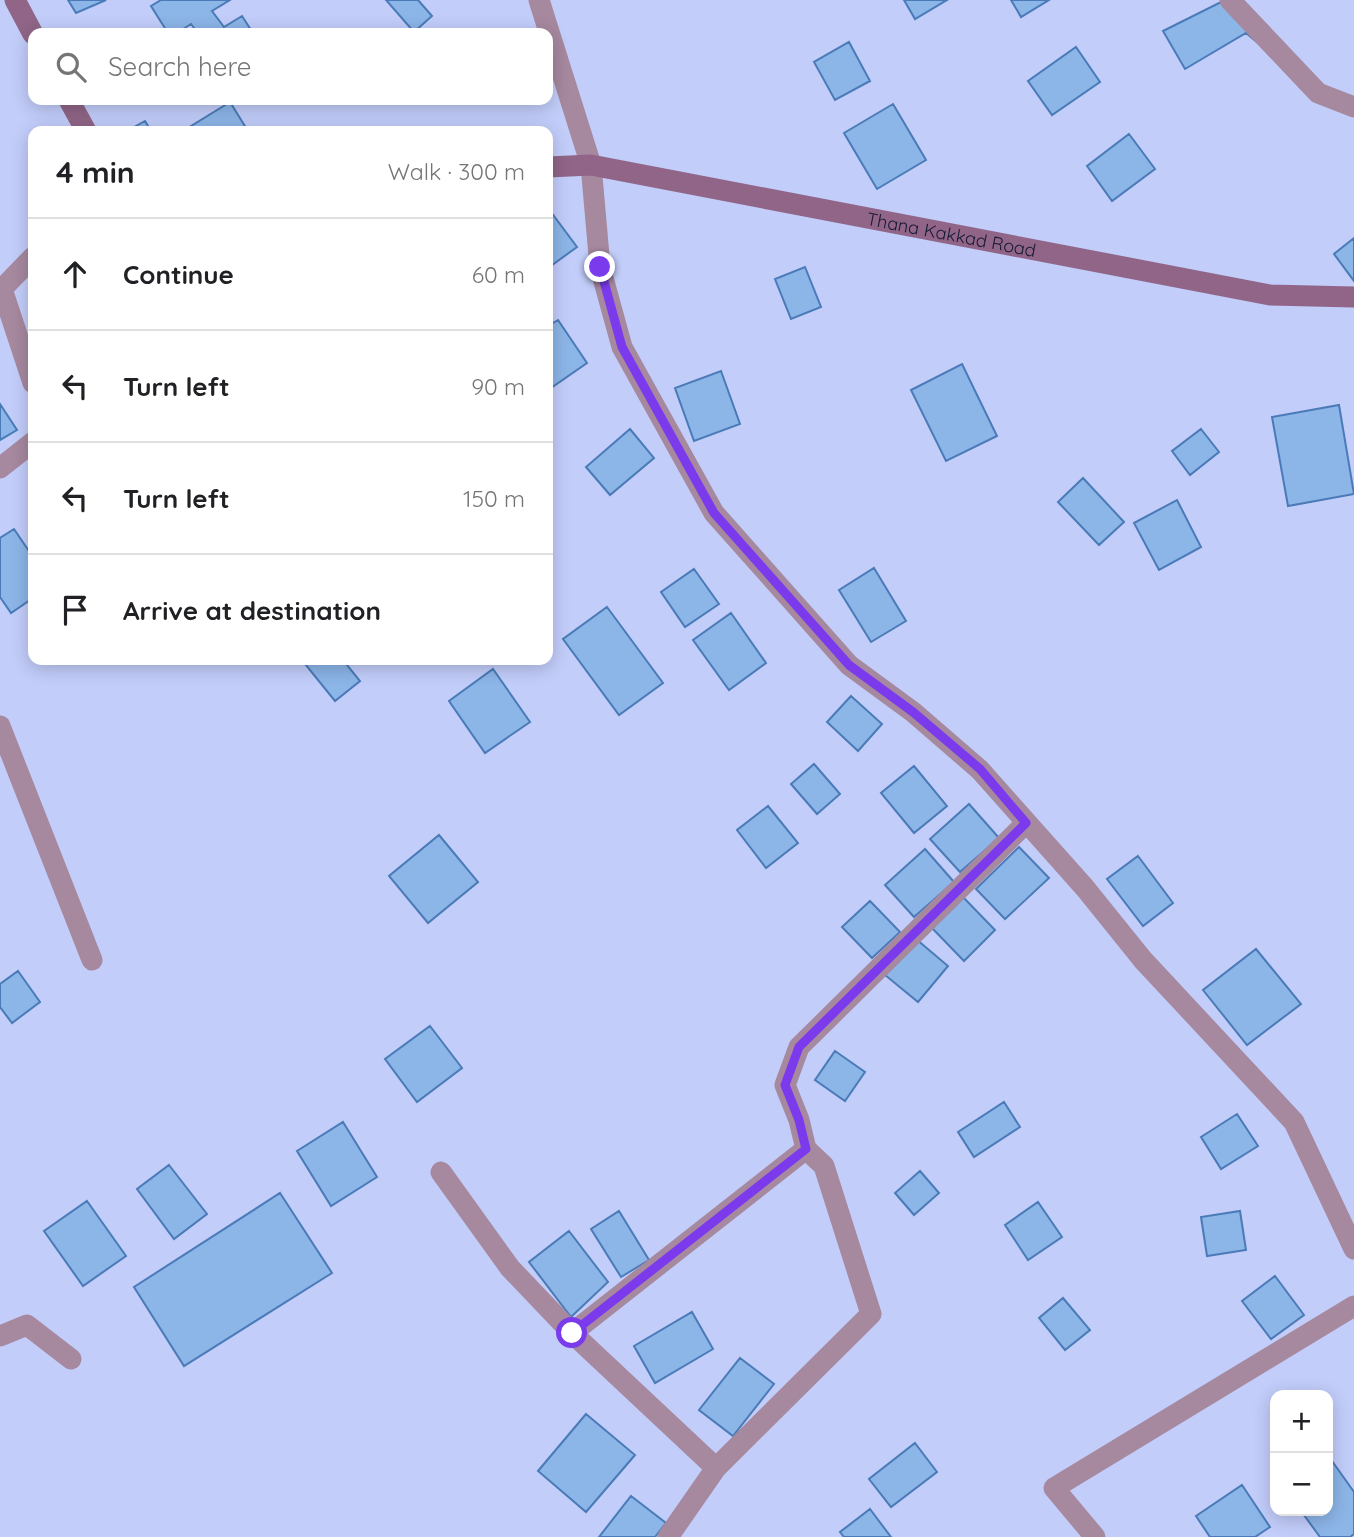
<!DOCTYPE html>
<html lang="en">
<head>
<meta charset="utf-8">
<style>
	body { margin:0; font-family:Quicksand,sans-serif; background:#f2f2f2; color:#202124 }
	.controls { position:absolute; right:21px; bottom:21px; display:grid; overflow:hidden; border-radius:14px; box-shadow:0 4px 18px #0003 }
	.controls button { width:63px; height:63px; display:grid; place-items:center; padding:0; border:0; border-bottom:2px solid #e0e0e0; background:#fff; color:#202124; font:35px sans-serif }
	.stop { position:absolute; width:21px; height:21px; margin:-16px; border:5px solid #7c3aed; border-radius:50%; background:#fff }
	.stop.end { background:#7c3aed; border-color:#fff; box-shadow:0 2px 7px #0008 }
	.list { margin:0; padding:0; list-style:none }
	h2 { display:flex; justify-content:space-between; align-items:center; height:91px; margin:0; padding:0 28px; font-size:30px }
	h2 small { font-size:23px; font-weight:400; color:#757577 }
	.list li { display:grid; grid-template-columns:46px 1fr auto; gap:21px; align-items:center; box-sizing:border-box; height:112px; padding:0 28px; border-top:2px solid #e0e0e0 }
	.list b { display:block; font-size:26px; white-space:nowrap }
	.list em { font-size:23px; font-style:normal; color:#757577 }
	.icon { flex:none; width:38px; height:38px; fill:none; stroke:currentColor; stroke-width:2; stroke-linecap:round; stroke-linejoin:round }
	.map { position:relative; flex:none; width:1354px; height:1537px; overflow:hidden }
	.search { position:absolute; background:#fff; box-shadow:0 4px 18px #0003; left:28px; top:28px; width:525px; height:77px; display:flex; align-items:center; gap:18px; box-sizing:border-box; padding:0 24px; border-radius:14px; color:#757577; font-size:26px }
	.panel { position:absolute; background:#fff; box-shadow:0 4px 18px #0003; left:28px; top:126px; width:525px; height:539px; border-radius:14px }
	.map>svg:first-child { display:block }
	.building { fill:#8cb5e8; stroke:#4a7bb8; stroke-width:2 }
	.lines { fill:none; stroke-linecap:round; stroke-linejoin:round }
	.street { stroke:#a6889f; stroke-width:21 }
	.secondary { stroke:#906587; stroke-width:21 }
	.route { stroke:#7c3aed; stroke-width:9 }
	.labels { text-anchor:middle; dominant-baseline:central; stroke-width:5; stroke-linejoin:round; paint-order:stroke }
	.street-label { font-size:18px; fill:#161a36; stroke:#c2cdfa }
</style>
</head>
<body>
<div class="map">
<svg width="1354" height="1537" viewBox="0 0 1354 1537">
	<rect width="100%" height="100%" fill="#c2cdfa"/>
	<!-- building -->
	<path class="building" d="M68,0H106L76,13Z
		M161,0H230L212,11L224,27L242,16L253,33H198L191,24L177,33H168L151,6Z
		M386,0H418L432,16L414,32Z
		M904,0H947L915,19Z
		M1011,0H1049L1021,17Z
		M1225,0L1318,93L1246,33L1185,69L1163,31Z
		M849,42L870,81L835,100L814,62Z
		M1076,47L1100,82L1052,115L1028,81Z
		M230,102L248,131H183Z
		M893,104L926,160L877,189L844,133Z
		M145,121L151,131H127Z
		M1129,134L1155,169L1112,201L1087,166Z
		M551,212L577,247L548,268V214Z
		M1354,238V281L1334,254Z
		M805,267L821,307L791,319L775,279Z
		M558,320L587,363L548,390V326Z
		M962,364L997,436L946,461L911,390Z
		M721,371L740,424L694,441L675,388Z
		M0,404L17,430L0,440Z
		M1339,405L1354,494L1288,506L1272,417Z
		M630,429L654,458L610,495L586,467Z
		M1201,429L1219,452L1190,475L1172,451Z
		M1083,478L1124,522L1099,545L1058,502Z
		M1177,500L1201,547L1159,570L1134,523Z
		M14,529L33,557V598L11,613L0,597V538Z
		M874,568L906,621L871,642L839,590Z
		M694,569L719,604L685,627L661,592Z
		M607,607L663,683L619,715L563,639Z
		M731,613L766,663L729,690L693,640Z
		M310,660H343L360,681L335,701L305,664Z
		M493,669L530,722L485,753L449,701Z
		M851,696L882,724L858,751L827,722Z
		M814,764L840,794L817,814L791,784Z
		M914,766L947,806L914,833L881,793Z
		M969,804L999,838L960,872L930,839Z
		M768,806L798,843L766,868L737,830Z
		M439,835L478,882L428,923L389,876Z
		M1019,847L1049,878L1005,919L976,889Z
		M925,849L954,882L914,917L885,885Z
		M1138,856L1173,903L1143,926L1107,879Z
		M961,895L995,930L964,961L930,926Z
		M870,901L900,932L872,958L842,927Z
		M916,939L948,966L918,1002L885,975Z
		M1256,949L1301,1004L1247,1045L1203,990Z
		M18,971L40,1002L12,1023L0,1007V984Z
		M430,1026L462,1068L417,1102L385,1059Z
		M835,1051L865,1072L845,1101L815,1080Z
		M1004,1102L1020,1127L974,1157L958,1132Z
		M1237,1114L1258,1146L1221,1169L1201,1137Z
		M343,1122L377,1177L331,1206L297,1151Z
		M169,1165L207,1214L174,1239L137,1189Z
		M920,1171L939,1193L914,1215L895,1193Z
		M280,1193L332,1273L184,1366L134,1287Z
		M87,1201L126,1256L83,1286L44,1231Z
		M1038,1202L1062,1237L1028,1260L1005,1225Z
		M619,1211L649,1260L621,1277L591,1229Z
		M1240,1211L1246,1250L1207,1256L1201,1217Z
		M569,1231L608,1282L571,1317L529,1262Z
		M1275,1276L1304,1315L1271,1339L1242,1301Z
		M1063,1298L1090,1330L1065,1350L1039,1318Z
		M692,1312L713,1349L655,1383L634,1346Z
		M740,1358L774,1384L733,1436L699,1410Z
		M586,1414L635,1455L586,1512L538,1471Z
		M915,1443L937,1472L891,1507L869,1479Z
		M1332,1461L1354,1492V1534L1350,1537H1320L1301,1511H1328V1464Z
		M1242,1485L1270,1527L1255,1537H1210L1196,1516Z
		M631,1496L666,1523L655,1537H599Z
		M870,1509L891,1537H844L840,1532Z"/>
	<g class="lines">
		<!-- street -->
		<path class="street" d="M539,0L591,165L600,267L622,347L714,513L849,665L913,712L980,770L1085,888L1143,960L1294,1122L1354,1249
			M1230,0L1318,93L1354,107
			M33,257L2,289L33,383
			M0,468L33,442
			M0,726L92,960
			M441,1172L510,1268L572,1333
			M0,1336L27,1325L71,1359
			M716,1468L871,1314L824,1166L806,1149
			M668,1537L716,1468L572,1333L806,1149L799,1120L785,1085L799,1047L1026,823
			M1095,1537L1054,1488L1354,1306"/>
		<!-- secondary -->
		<g class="secondary">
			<path d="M15,0L33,34"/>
			<path d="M69,100L86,131"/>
			<path id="s1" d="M548,167L591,165L1270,295L1354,297"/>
		</g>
	</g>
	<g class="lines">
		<!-- route -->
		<path class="route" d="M572,1333L806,1149L799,1120L785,1085L799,1047L1026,823L980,769L913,712L849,665L714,513L622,347L600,267"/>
	</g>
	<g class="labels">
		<!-- street labels -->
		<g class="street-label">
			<text stroke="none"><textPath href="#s1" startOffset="410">Thana Kakkad Road</textPath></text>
		</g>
	</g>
</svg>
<div class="controls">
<button>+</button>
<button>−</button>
</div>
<div class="stop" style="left:572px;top:1333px"></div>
<div class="stop end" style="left:600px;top:267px"></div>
<div class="search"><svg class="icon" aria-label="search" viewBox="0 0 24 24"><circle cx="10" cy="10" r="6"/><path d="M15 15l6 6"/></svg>Search here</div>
<section class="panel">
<h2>4 min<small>Walk · 300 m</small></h2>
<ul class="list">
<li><svg class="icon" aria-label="ahead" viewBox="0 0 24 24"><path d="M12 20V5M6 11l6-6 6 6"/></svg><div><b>Continue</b></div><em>60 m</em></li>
<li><svg class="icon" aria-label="left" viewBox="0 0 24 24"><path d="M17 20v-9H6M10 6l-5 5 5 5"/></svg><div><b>Turn left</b></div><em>90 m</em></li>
<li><svg class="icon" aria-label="left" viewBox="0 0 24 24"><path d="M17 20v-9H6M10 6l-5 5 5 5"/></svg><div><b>Turn left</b></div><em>150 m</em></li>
<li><svg class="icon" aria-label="arrive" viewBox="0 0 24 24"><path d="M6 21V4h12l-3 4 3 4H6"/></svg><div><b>Arrive at destination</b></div></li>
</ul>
</section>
</div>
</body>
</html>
